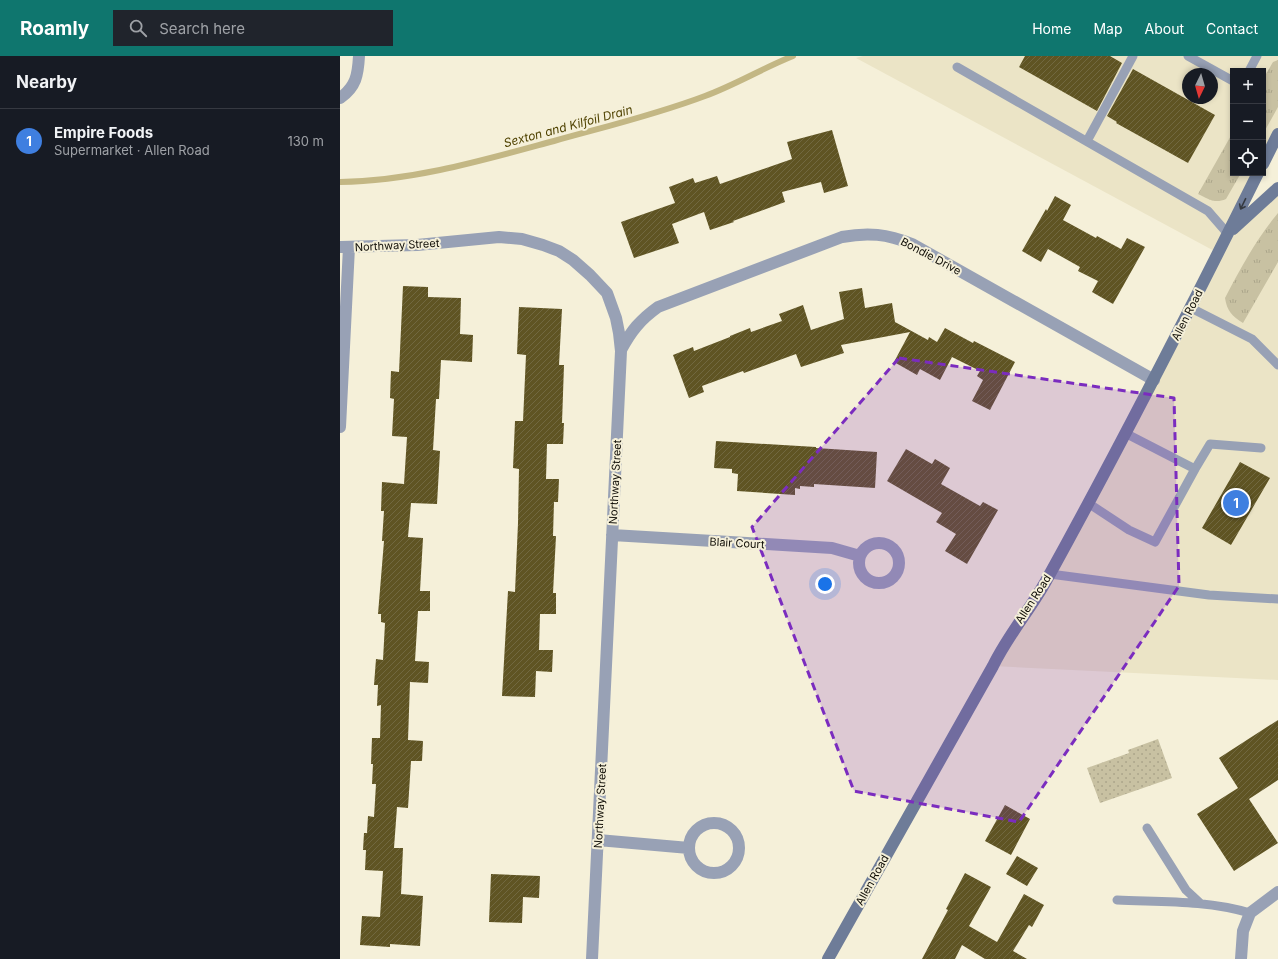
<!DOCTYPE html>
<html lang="en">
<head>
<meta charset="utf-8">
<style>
	body { margin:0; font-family:Inter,sans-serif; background:#20242c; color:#f1f3f6 }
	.controls { position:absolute; right:12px; top:12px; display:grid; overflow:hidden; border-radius:0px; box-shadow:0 2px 6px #0003 }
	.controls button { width:36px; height:36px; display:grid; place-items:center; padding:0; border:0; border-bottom:1px solid #363941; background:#171b24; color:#f1f3f6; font:20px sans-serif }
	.compass { position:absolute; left:842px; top:12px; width:36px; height:36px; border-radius:50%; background:#171b24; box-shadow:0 2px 6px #0003; rotate:185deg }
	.you { position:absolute; left:485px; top:528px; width:14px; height:14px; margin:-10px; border:3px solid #fff; border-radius:50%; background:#1a73e8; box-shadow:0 0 0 6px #1a73e833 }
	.badge { display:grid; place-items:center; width:26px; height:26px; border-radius:50%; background:#0f766e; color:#fff; font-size:13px; font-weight:700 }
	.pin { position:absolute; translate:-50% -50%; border:2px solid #fff; box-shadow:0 1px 4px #0006 }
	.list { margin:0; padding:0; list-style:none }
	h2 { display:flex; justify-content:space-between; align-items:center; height:52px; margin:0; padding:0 16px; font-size:17px }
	h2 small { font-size:13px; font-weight:400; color:#9ea1a6 }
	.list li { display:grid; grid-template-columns:26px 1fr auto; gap:12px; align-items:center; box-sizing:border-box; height:64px; padding:0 16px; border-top:1px solid #363941 }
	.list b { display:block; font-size:15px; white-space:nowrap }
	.list p { margin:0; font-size:13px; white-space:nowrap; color:#9ea1a6 }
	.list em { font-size:13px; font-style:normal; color:#9ea1a6 }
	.icon { flex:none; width:22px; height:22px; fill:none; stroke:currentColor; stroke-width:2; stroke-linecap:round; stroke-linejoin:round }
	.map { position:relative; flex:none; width:938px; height:903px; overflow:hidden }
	header { display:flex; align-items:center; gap:24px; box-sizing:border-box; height:56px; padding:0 20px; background:#0f766e; color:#fff }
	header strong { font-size:19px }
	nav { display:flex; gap:22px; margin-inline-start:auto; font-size:14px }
	.search { width:280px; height:36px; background:#20242c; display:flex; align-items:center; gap:10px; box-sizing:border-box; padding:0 14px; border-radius:0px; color:#9ea1a6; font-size:15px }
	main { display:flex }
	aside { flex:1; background:#171b24 }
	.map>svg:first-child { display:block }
	.built { fill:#ebe4c6; fill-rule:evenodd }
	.grass { fill:url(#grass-tufts) }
	.park { fill:url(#park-dots) }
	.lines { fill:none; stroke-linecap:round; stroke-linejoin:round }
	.stream { stroke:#c3b784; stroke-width:6 }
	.building { fill:url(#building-hatch) }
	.service { stroke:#98a1b5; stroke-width:9 }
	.minor { stroke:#98a1b5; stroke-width:12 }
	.secondary { stroke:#6e7c98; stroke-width:12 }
	.oneway { stroke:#353940 }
	.marked { fill:#7b2cbf; fill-opacity:0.2; stroke:#7b2cbf; stroke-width:3; stroke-dasharray:8 5; stroke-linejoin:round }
	.labels { text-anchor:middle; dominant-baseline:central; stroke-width:4; stroke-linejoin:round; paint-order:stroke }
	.street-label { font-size:11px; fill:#0f0d06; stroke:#f5f0d9 }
	.water-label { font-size:12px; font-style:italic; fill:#4f4200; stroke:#f5f0d9 }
</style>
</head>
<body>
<header>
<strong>Roamly</strong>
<div class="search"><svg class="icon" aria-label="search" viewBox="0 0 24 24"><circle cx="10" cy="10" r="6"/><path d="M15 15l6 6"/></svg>Search here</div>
<nav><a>Home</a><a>Map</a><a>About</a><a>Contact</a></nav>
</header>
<main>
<aside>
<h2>Nearby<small></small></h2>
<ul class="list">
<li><span class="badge" style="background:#3f7fe0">1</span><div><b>Empire Foods</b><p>Supermarket · Allen Road</p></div><em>130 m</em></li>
</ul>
</aside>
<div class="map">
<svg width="938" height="903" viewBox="0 0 938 903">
	<defs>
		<pattern id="grass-tufts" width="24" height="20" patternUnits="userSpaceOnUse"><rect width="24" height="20" fill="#c8c1a2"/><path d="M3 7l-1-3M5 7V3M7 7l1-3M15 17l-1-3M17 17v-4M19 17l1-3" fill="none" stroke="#aba58a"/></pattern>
		<pattern id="park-dots" width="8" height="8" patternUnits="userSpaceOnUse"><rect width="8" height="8" fill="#c8c1a2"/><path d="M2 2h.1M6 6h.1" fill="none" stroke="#aba58a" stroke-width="1.8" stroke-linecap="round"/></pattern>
		<pattern id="building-hatch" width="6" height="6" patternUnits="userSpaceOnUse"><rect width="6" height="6" fill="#5f5423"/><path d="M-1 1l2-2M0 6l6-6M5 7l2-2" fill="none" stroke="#716840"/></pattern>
	</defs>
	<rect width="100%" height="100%" fill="#f5f0d9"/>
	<!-- built -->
	<path class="built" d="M523,0H938V83L923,112V15H893V117H920L889,177L938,132V624L653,610L705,527L878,197L516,2ZM848,18H872V42H848Z"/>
	<!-- grass -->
	<path class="grass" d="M938,4V51L923,78V23L933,6Z
		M893,76V117H901L886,143C875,148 868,143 858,138Z
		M938,157V206L903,267C892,260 887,255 885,242C900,213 917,182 938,157Z"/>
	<!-- park -->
	<path class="park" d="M818,683L832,722L760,747L747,712L789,697L788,694Z"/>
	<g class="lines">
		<!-- stream -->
		<path class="stream" d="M0,126C73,125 144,104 214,85C264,71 315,59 365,40C395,29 423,12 453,0"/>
	</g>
	<!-- building -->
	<path class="building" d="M685,0H770L782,7L757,55L679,11Z
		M793,13L875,59L848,107L776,67L777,66L767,60Z
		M492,74L508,130L484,137L481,126L442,136L445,146L393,165L394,166L370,174L364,156L332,168L339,187L294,202L281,166L335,147L329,131L353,122L355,127L377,120L380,128L452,103L447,86Z
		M715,140L731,149L723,164L756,182L757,180L781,193L787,182L805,191L773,248L752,236L758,225L738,215L740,211L708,193L701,206L682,195L706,153L707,155Z
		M63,230L88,231V241L121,242L120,278L133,279L132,306L101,304L99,343H96L93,394L100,395L97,448L71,447L68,481L83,482L80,535H90V555H78L75,605L89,606L88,627L70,626L68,684L83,685L82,705H71L68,752L57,751L54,792H63L61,838L83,840L80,890L50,888V891L20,889L22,860L40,861L43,815L25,814L26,794H23L24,777H27L28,760L34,761L36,728H32L33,708H31L32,682H40L41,649L37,650L38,629H34L36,603L43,604L45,567L41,566V558H38L44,485H42L44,455H41L42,426L64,428L67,381L52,380L54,343L50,342L51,315L59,316Z
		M522,232L525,252L552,247L555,266L588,284L589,281L597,286L605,272L633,287L634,285L675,306L650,354L632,345L643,324L637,320L640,315L612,301L600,324L580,313L577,319L554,306L570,276L501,289L504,297L461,311L456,298L404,317L403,315L362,330L364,336L349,342L333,299L353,291L354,295L390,281V280L410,272L411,276L442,265L439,258L463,249L471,274L504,263L499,236Z
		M179,251L222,253L219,309H224L222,367H224L223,388H207L206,423H219L218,446H214L213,480H216L213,537H216V558H200L199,594H213L212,616L196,615L195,641L162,640L168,535L175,536L178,467L179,413L173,412L175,365H183L186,299L177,298Z
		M376,385L476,391V392L537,396L535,432L474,428V431L460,430V433L455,432V439L397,435L398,418L392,417V413L374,412Z
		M566,393L592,408L595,403L610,412L601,428L640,450L643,446L658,454L627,508L605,495L616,478L596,466L602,457L547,425Z
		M900,406L930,422L891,489L862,472Z
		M938,664V724L909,743L938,787L894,815L857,758L898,732L879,702Z
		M665,749L690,763L671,799L645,785Z
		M677,800L698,812L687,830L666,818Z
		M625,817L651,831L629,870L657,886L684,838L704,849L692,871L689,869L673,895L687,903H645L622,889L615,903H582L608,854L606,853Z
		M151,818L200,820L199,842L183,841L182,867L149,866Z"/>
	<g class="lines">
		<!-- service -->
		<path class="service" d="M848,0L893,25
			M617,11L868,155L888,178
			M909,15L917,0
			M747,85L793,0
			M851,252L912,283L938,309
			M855,413L870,388L921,392
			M748,447L789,474L815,486L855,413L785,377
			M710,518L869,539L938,543
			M807,772L846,834L860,847
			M777,844C821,846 867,844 910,857"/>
		<!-- minor -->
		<path class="minor" d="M0,42C16,31 18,19 19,0
			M0,191L77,189L159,181L182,183L203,189L219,195L233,204L250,219L267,237L276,262L279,277L281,295L252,903
			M281,294C291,275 300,264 318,251L502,181C528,176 547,178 572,188L814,324
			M0,371L9,191
			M272,479L492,492L520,500
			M519 507a20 20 0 1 1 40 0a20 20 0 1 1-40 0Z
			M349 792a25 25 0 1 1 50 0a25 25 0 1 1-50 0Z
			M258,784L349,792
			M901,903L903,875L910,857L938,836"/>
		<!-- secondary -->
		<path class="secondary" d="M923,108L938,78
			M893,173L938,132
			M488,903L653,610C668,579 690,554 706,525C780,391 850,254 918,117"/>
	</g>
	<!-- one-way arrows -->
	<defs><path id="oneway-shaft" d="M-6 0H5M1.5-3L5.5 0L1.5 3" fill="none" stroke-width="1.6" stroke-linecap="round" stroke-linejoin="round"/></defs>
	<use class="oneway" href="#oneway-shaft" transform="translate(903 148) rotate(116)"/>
	<!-- marked area -->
	<path class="marked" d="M559,302L834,342L839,530L679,766L514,735L412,471Z"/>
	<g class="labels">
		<!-- street labels -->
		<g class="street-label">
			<text transform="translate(57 189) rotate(-3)">Northway Street</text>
			<text transform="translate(591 200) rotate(28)">Bondie Drive</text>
			<text transform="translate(847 259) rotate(-63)">Allen Road</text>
			<text transform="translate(275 426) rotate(-87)">Northway Street</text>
			<text transform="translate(397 487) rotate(3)">Blair Court</text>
			<text transform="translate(693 543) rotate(-57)">Allen Road</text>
			<text transform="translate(260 750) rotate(-87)">Northway Street</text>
			<text transform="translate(532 824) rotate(-61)">Allen Road</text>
		</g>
		<!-- water labels -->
		<g class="water-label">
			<text transform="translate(228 70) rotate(-15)">Sexton and Kilfoil Drain</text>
		</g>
	</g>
</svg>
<div class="controls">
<button>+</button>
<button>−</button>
<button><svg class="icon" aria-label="locate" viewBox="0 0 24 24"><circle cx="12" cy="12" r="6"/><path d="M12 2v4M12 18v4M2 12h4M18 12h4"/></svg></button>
</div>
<svg class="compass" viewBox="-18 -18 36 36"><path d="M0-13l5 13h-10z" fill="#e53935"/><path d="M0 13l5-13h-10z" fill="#9ea1a6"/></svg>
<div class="you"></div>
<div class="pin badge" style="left:896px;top:447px;background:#3f7fe0">1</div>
</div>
</main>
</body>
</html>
